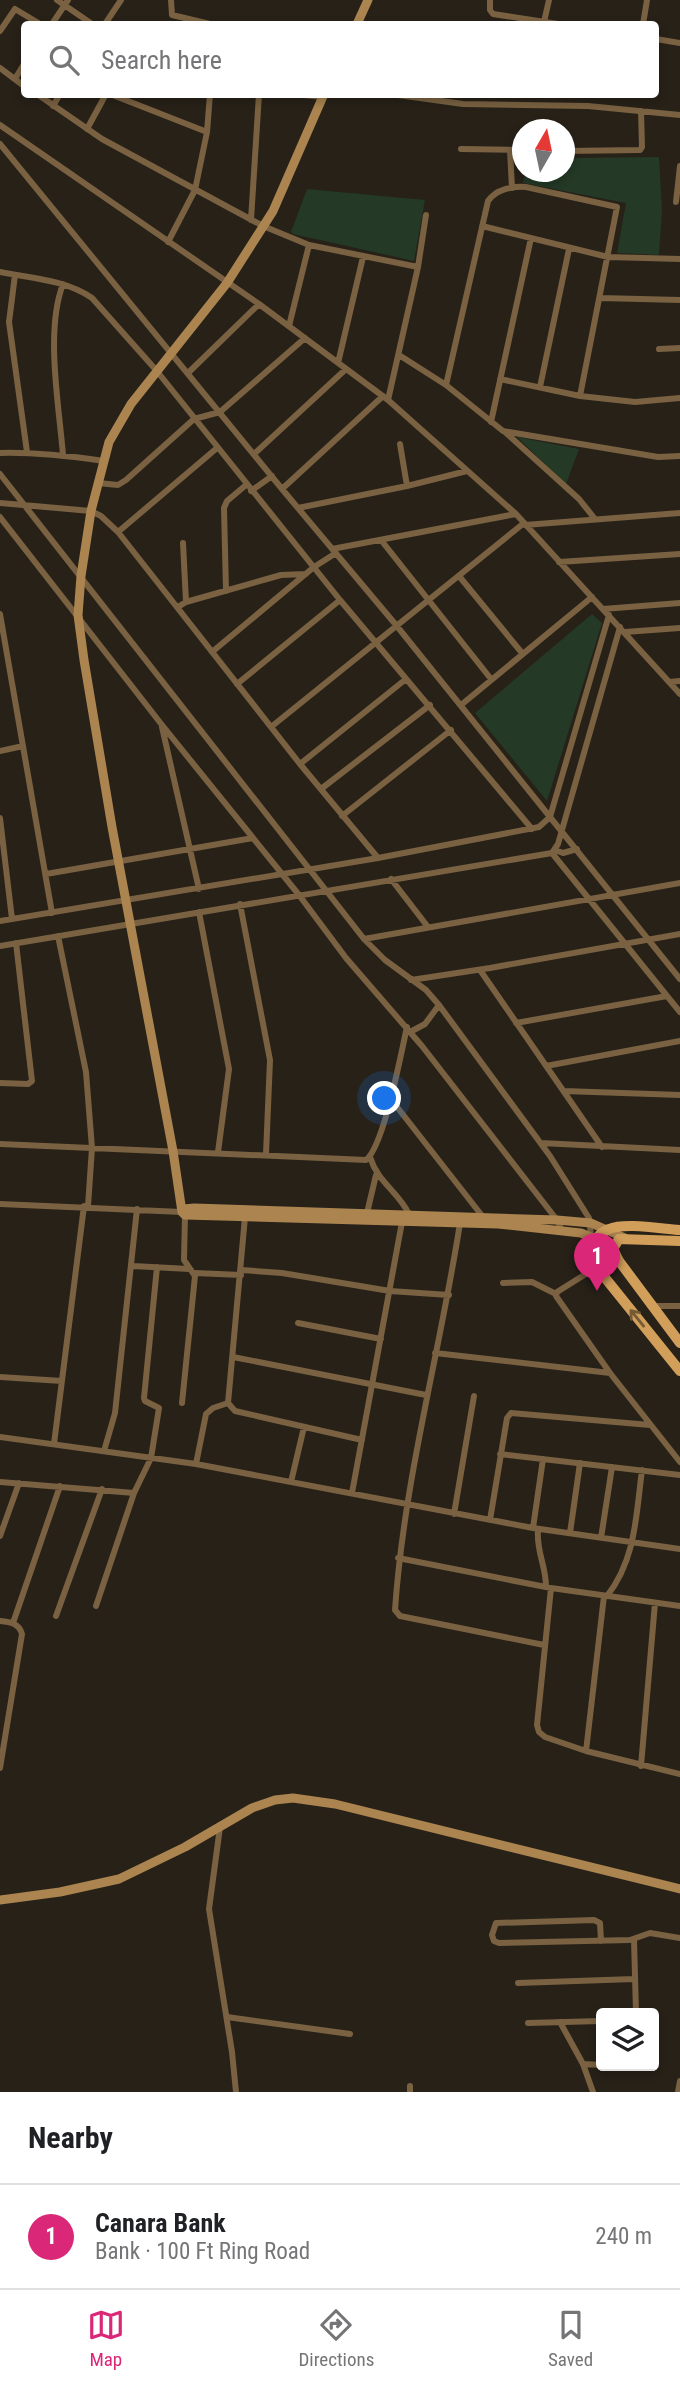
<!DOCTYPE html>
<html lang="en">
<head>
<meta charset="utf-8">
<style>
	body { margin:0; font-family:"Roboto Condensed",sans-serif; background:#f2f2f2; color:#202124 }
	.controls { position:absolute; right:21px; bottom:21px; display:grid; overflow:hidden; border-radius:7px; box-shadow:0 4px 10px #0003 }
	.controls button { width:63px; height:63px; display:grid; place-items:center; padding:0; border:0; border-bottom:2px solid #e0e0e0; background:#fff; color:#202124; font:35px sans-serif }
	.compass { position:absolute; left:512px; top:119px; width:63px; height:63px; border-radius:50%; background:#fff; box-shadow:0 4px 10px #0003; rotate:9deg }
	.you { position:absolute; left:385px; top:1099px; width:24px; height:24px; margin:-18px; border:5px solid #fff; border-radius:50%; background:#1a73e8; box-shadow:0 0 0 10px #1a73e833 }
	.badge { display:grid; place-items:center; width:46px; height:46px; border-radius:50%; background:#db2777; color:#fff; font-size:23px; font-weight:700 }
	.pin { position:absolute; translate:-50% -58px; filter:drop-shadow(0 2px 4px #0008) }
	.pin::after { content:''; position:absolute; top:37px; width:24px; height:21px; background:inherit; clip-path:polygon(0 0,100% 0,50% 100%) }
	.list { margin:0; padding:0; list-style:none }
	h2 { display:flex; justify-content:space-between; align-items:center; height:91px; margin:0; padding:0 28px; font-size:30px }
	h2 small { font-size:23px; font-weight:400; color:#757577 }
	.list li { display:grid; grid-template-columns:46px 1fr auto; gap:21px; align-items:center; box-sizing:border-box; height:105px; padding:0 28px; border-top:2px solid #e0e0e0 }
	.list b { display:block; font-size:26px; white-space:nowrap }
	.list p { margin:0; font-size:23px; white-space:nowrap; color:#757577 }
	.list em { font-size:23px; font-style:normal; color:#757577 }
	.icon { flex:none; width:38px; height:38px; fill:none; stroke:currentColor; stroke-width:2; stroke-linecap:round; stroke-linejoin:round }
	.map { position:relative; flex:none; width:680px; height:2092px; overflow:hidden }
	.search { position:absolute; background:#fff; box-shadow:0 4px 10px #0003; left:21px; right:21px; top:21px; height:77px; display:flex; align-items:center; gap:18px; box-sizing:border-box; padding:0 24px; border-radius:7px; color:#757577; font-size:26px }
	.sheet { height:196px; background:#fff }
	nav { display:flex; justify-content:space-around; align-items:center; box-sizing:border-box; height:98px; border-top:2px solid #e0e0e0; background:#fff; font-size:19px; color:#757577 }
	nav a { display:grid; justify-items:center; gap:4px }
	nav .on { color:#db2777 }
	.map>svg:first-child { display:block }
	.green { fill:#243926 }
	.lines { fill:none; stroke-linecap:round; stroke-linejoin:round }
	.street { stroke:#796141; stroke-width:6 }
	.secondary { stroke:#ab8450; stroke-width:9 }
	.primary { stroke:#d29f5b; stroke-width:10 }
	.oneway { stroke:#745a36 }
</style>
</head>
<body>
<div class="map">
<svg width="680" height="2092" viewBox="0 0 680 2092">
	<rect width="100%" height="100%" fill="#272118"/>
	<!-- green -->
	<path class="green" d="M659,157L662,210L659,255L617,253L626,203L523,183L525,172H564L565,158Z
		M307,189L425,200L414,261L293,234L291,232Z
		M517,437L579,449L566,484Z
		M592,614L602,623L547,801L475,713Z"/>
	<g class="lines">
		<!-- street -->
		<path class="street" d="M57,0L92,24
			M171,0L172,15L210,24
			M490,0V10L493,14L558,24
			M544,22L549,0
			M52,24L68,0
			M105,24L121,0
			M643,24L647,0
			M0,31L15,9L40,24
			M656,39L680,43
			M0,68L24,86
			M15,79L24,64
			M37,94L102,139L263,226L309,245L418,267
			M110,94L207,132
			M294,94L323,97
			M391,94L463,104L588,106L680,115
			M53,106L60,94
			M0,125L259,304L388,400L516,514L680,694
			M87,129L106,94
			M0,144L282,489L396,625L680,979
			M461,149L522,150
			M510,150L512,188
			M564,151L640,150L642,147L641,111
			M676,202L680,166
			M251,220L259,94
			M482,226L608,257L680,259
			M168,242L195,190L207,132L210,94
			M0,272C31,278 66,280 92,298L156,370L340,600L532,829
			M15,275L9,322L27,452
			M63,284C45,331 59,405 63,455
			M600,298L680,300
			M289,326L309,245
			M659,349L680,348
			M399,355L446,385L503,431L658,457L680,456
			M338,363L363,257
			M188,373L259,304
			M500,379L580,396L635,402L680,398
			M446,385L488,201C496,189 513,186 526,187L617,207L580,396
			M540,387L569,249
			M388,400L418,267L426,215
			M491,422L531,238
			M505,432L579,499L595,519
			M400,444L407,486
			M0,453C35,452 69,456 104,461
			M254,454L346,369
			M0,474L364,939L385,960L426,990L439,1005L550,1156L589,1218L591,1235
			M98,483L118,485L126,480L194,419L220,412L305,338
			M282,489L383,396
			M251,491L272,476
			M0,503L91,511L101,516L118,532L300,764L378,858
			M298,508L407,486L467,471
			M0,517L162,725L299,895L346,958L422,1046L557,1220L562,1231
			M525,525L680,513
			M118,532L217,448
			M381,540L491,679
			M183,543L186,602
			M332,549L516,514
			M559,562L680,554
			M459,576L522,653
			M226,591L224,508L227,501L246,485
			M178,607L186,602L281,575L306,574
			M603,609L680,603
			M0,614L52,913
			M625,632L680,628
			M212,652L314,567L336,553
			M669,682L680,681
			M237,684L340,600
			M461,705L592,597
			M162,727L199,889
			M271,727L524,523
			M0,751L23,746
			M300,764L406,679
			M321,789L430,705
			M342,816L451,730
			M0,818L12,919
			M555,850L563,853L577,849
			M552,853L680,1012
			M46,874L253,838
			M391,879L428,927
			M240,904L270,1060L266,1154
			M199,912L229,1069L218,1152
			M0,921L378,858L539,827L550,817L609,615
			M58,936L86,1072L92,1148L88,1206
			M364,939L680,883
			M0,946L552,853L558,844L620,627
			M480,970L602,1147
			M411,980L490,968L680,934
			M516,1023L667,996
			M410,1032L425,1024L439,1005
			M546,1066L680,1041
			M0,1083L28,1084L32,1081L16,943
			M564,1091L680,1095
			M390,1098L483,1217
			M541,1143L680,1150
			M0,1144L366,1160C384,1146 401,1053 407,1027
			M370,1157C378,1183 397,1190 409,1214
			M0,1204L182,1212
			M367,1213L376,1175
			M245,1217L228,1403L235,1411L362,1440
			M460,1223C440,1352 404,1479 395,1610L400,1616L544,1645
			M133,1266L189,1269
			M597,1267L557,1292L556,1296L610,1373L680,1462
			M242,1270L282,1273L390,1291L449,1295
			M195,1273L241,1275
			M503,1283L532,1282L556,1294
			M652,1306H680
			M298,1323L381,1339
			M435,1353L610,1373
			M233,1357L426,1395
			M0,1377L62,1381
			M182,1403L195,1276L184,1260L185,1215
			M0,1437L196,1464L533,1528L680,1549
			M54,1444L84,1206
			M104,1451L115,1413L137,1209
			M500,1454L680,1475
			M196,1464L206,1414L213,1408L228,1403
			M0,1482L134,1493
			M291,1482L304,1427
			M352,1493L402,1222
			M454,1514L474,1396
			M490,1520L507,1418L511,1413L650,1425
			M533,1528L543,1459
			M538,1529C536,1552 546,1565 546,1587
			M570,1533L580,1463
			M0,1536L19,1483
			M601,1538L612,1467
			M398,1558L551,1588L680,1606
			M551,1588L537,1725L539,1732L545,1737L586,1751L680,1774
			M607,1596C636,1559 636,1515 642,1470
			M96,1606L134,1493L151,1458L159,1408L145,1401L144,1398L157,1267
			M56,1616L102,1489
			M0,1621C10,1622 19,1623 22,1634L0,1768
			M13,1623L60,1486
			M586,1751L604,1596
			M641,1766L655,1603
			M220,1827L209,1909L232,2052L236,2092
			M634,1939L636,2013
			M601,1941L600,1923L594,1920L496,1923L492,1935L494,1941L499,1943L630,1940L650,1933L680,1938
			M518,1983L634,1979
			M227,2017L350,2034
			M560,2022L583,2064L593,2092
			M528,2023L601,2021
			M583,2064L601,2065
			M614,2066L640,2068
			M410,2086V2092
			M678,2092L680,2081"/>
		<!-- secondary -->
		<path class="secondary" d="M357,24L368,0
			M182,1212L173,1151L112,827L84,660L78,615L81,576L91,511L109,442L131,404L227,283L273,211L324,94
			M182,1212L184,1209L194,1208L557,1220L591,1223L625,1238
			M182,1212L185,1215L498,1224L581,1233L613,1246
			M0,1900L60,1892L119,1879L185,1847L252,1808L275,1800L293,1798L335,1804L680,1889"/>
		<!-- primary -->
		<path class="primary" d="M680,1230C662,1229 625,1222 609,1229C587,1238 592,1259 602,1274L680,1371
			M680,1241L619,1239L613,1249L619,1261L680,1343"/>
	</g>
	<!-- one-way arrows -->
	<defs><path id="oneway-shaft" d="M-6 0H5M1.5-3L5.5 0L1.5 3" fill="none" stroke-width="1.6" stroke-linecap="round" stroke-linejoin="round" transform="scale(1.75)"/></defs>
	<use class="oneway" href="#oneway-shaft" transform="translate(637 1318) rotate(-129)"/>
</svg>
<div class="controls">
<button><svg class="icon" aria-label="layers" viewBox="0 0 24 24"><path d="M12 4l9 5-9 5-9-5zM3 14l9 5 9-5"/></svg></button>
</div>
<svg class="compass" viewBox="-18 -18 36 36"><path d="M0-13l5 13h-10z" fill="#e53935"/><path d="M0 13l5-13h-10z" fill="#757577"/></svg>
<div class="you"></div>
<div class="pin badge" style="left:597px;top:1291px">1</div>
<div class="search"><svg class="icon" aria-label="search" viewBox="0 0 24 24"><circle cx="10" cy="10" r="6"/><path d="M15 15l6 6"/></svg>Search here</div>
</div>
<section class="sheet">
<h2>Nearby<small></small></h2>
<ul class="list">
<li><span class="badge">1</span><div><b>Canara Bank</b><p>Bank · 100 Ft Ring Road</p></div><em>240 m</em></li>
</ul>
</section>
<nav>
<a class="on"><svg class="icon" aria-label="map" viewBox="0 0 24 24"><path d="M3 6l6-2 6 2 6-2v14l-6 2-6-2-6 2zM9 4v14M15 6v14"/></svg>Map</a>
<a><svg class="icon" aria-label="directions" viewBox="0 0 24 24"><path d="M12 3l9 9-9 9-9-9zM9 14v-3h6M13 9l2 2-2 2"/></svg>Directions</a>
<a><svg class="icon" aria-label="saved" viewBox="0 0 24 24"><path d="M7 4h10v16l-5-4-5 4z"/></svg>Saved</a>
</nav>
</body>
</html>
